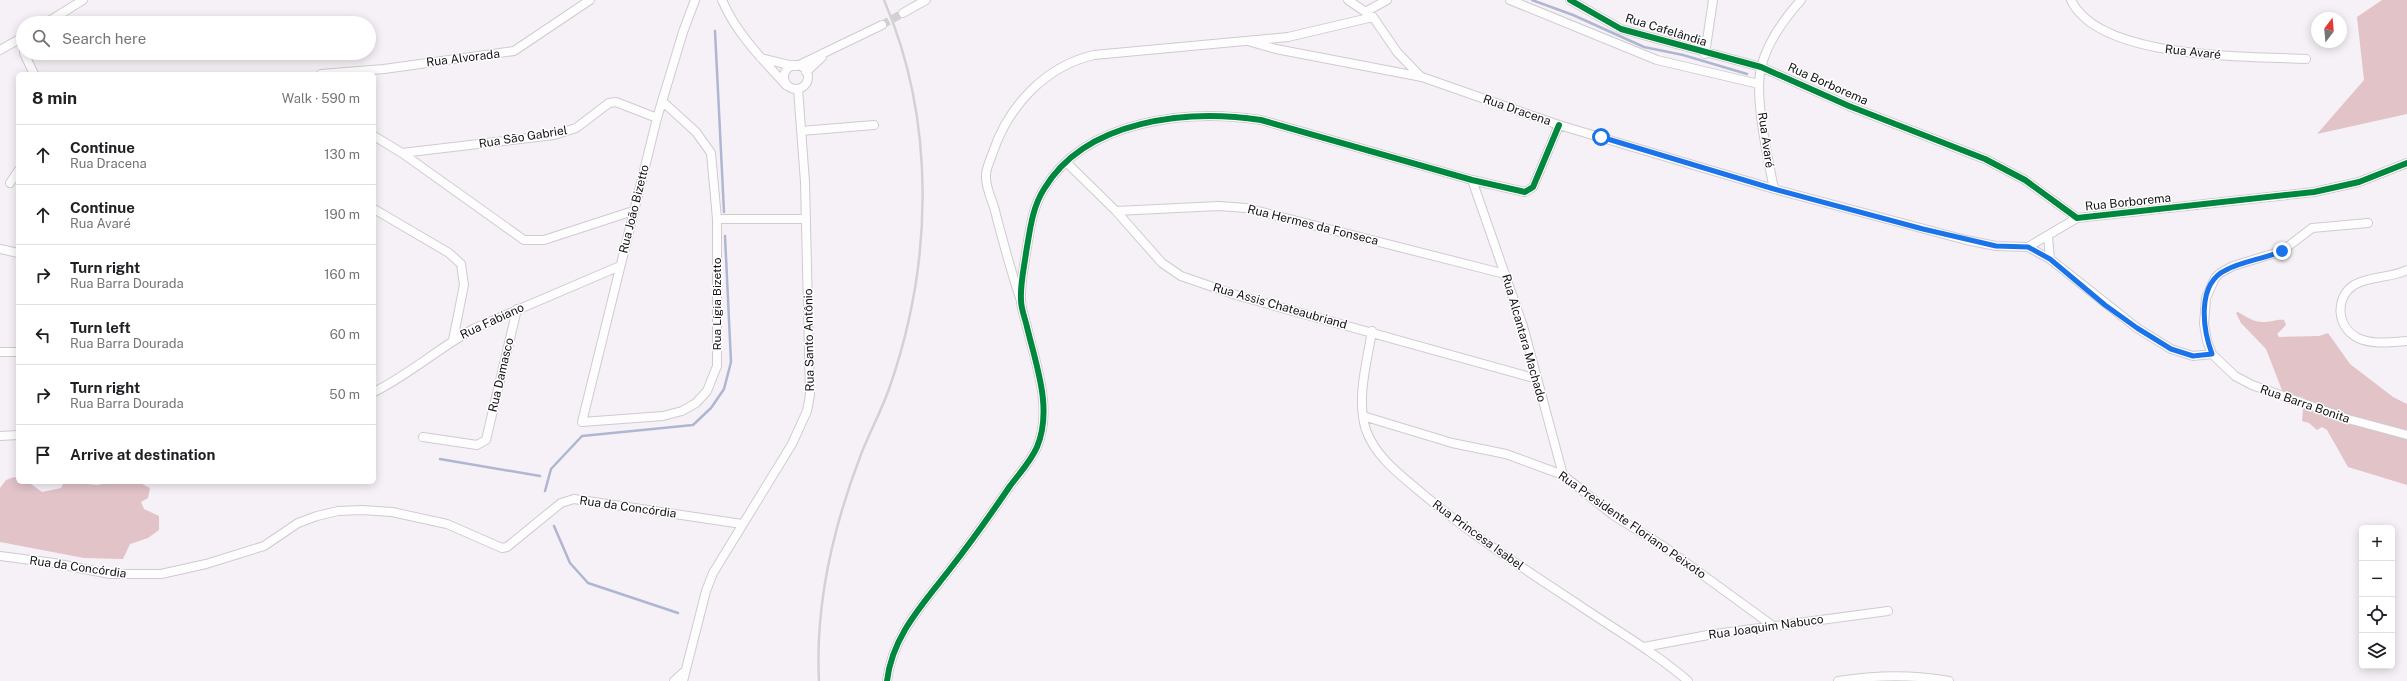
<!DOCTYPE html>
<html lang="en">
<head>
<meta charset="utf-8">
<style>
	body { margin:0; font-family:"Public Sans",sans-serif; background:#f6f6f6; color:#202124 }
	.controls { position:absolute; right:12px; bottom:12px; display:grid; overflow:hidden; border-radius:6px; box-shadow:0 2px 10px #0003 }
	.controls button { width:36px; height:36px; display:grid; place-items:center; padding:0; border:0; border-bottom:1px solid #e0e0e0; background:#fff; color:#202124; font:20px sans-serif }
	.compass { position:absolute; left:2311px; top:12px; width:36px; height:36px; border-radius:50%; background:#fff; box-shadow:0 2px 10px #0003; rotate:16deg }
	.stop { position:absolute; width:12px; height:12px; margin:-9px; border:3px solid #1a73e8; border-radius:50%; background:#fff }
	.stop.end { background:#1a73e8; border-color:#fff; box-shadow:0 1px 4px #0008 }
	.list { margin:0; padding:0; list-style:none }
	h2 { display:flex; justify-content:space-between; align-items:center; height:52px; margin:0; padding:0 16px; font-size:17px }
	h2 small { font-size:13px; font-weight:400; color:#757577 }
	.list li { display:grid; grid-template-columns:26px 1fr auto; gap:12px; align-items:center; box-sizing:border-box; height:60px; padding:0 16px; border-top:1px solid #e0e0e0 }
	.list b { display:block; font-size:15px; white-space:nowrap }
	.list p { margin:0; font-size:13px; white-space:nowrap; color:#757577 }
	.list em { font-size:13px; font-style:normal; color:#757577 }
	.icon { flex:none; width:22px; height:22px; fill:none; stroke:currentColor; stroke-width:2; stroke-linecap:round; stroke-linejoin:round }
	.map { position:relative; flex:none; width:2407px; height:681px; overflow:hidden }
	.search { position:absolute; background:#fff; box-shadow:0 2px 10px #0003; left:16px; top:16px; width:360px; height:44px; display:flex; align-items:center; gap:10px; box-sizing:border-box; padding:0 14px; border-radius:22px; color:#757577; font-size:15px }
	.panel { position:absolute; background:#fff; box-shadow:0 2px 10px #0003; left:16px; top:72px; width:360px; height:412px; border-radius:6px }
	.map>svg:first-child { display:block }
	.forest { fill:#e1c3c8 }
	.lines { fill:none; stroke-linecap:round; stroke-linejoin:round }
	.stream { stroke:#afb6d2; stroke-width:2.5 }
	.street-tunnel { stroke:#d4cfd4; stroke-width:8; stroke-dasharray:8 4; stroke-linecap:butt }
	.street-casing { stroke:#cfcbcf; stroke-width:10 }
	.street { stroke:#fefdfe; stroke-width:8 }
	.rail { stroke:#d3d2d3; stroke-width:2.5 }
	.cycleway-casing { stroke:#fff; stroke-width:8 }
	.cycleway { stroke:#00873e; stroke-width:6 }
	.route { stroke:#1a73e8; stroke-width:5 }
	.labels { text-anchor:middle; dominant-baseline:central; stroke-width:3; stroke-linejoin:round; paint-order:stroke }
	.street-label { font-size:12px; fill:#141114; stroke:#fff }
</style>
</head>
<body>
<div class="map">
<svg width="2407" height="681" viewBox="0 0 2407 681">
	<rect width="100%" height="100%" fill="#f6f1f6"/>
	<!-- forest -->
	<path class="forest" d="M2382,0H2407V114L2317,134L2364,80L2357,17Z
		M2238,312C2246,317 2256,323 2265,322C2273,322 2277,319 2284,320L2286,325L2277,334L2279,337L2319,336L2328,333L2350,364L2393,397L2407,404V485L2348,467L2327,430L2322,427L2317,430L2309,423L2302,421L2304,398L2299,396L2293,406L2287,403L2266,349L2241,323L2236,313Z
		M14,477L18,478V482H28L42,492L61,488L64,482L98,485L107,482H138L150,488L148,498L141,502L144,509L159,516V530L148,538L130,544L123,559L84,558L0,542V488L6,480Z"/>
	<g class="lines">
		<!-- stream -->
		<path class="stream" d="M1532,0L1573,15L1644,47L1683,55L1747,74
			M715,31L724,212
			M440,459L540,476
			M545,491L551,469L582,436L693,425L711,408L724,389L731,362L725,236
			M554,526L570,563L588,583L678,613"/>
		<!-- street-tunnel -->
		<path class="street-tunnel" d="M882,25L903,13"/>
		<!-- street casing -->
		<g class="street-casing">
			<path id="street" d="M722,0C736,33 762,59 786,85
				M1348,0L1373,17L1397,52L1421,77
				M1510,0L1657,60L1759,84
				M1570,0L1621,29L1761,67L1849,106L1985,159L2025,180L2077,218L2314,192L2359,182L2407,163
				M2071,0C2099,60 2249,56 2306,59
				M1367,11L1387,0
				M903,13L926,0
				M46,23L83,0
				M1251,42L1276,49L1422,77L1559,125L1774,189L1966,240L1996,246L2028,247L2077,218
				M0,50L23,37
				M24,53L34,74
				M1705,54L1713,0
				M761,58L793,66
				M784 77a12 12 0 1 1 24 0a12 12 0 1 1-24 0Z
				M797,66L882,25
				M806,72L822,57
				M321,74L384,69L514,51L590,0
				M662,101L696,132L711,153L717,219V366L707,391L696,403L682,411L663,416L582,422L657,118L683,32L695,0
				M801,131L874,125
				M374,136L402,153L524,240H544L633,211
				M402,153L554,135L576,128L609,103L616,102L657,118
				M1066,162L1116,211L1162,263L1181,276L1236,295L1537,379
				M1472,180L1523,326L1563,475
				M10,183L18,171
				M1774,189C1768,159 1754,97 1761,68C1767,42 1784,19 1801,0
				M374,209L449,253L461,264L464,285L453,340
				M1116,211L1219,206L1246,208L1505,274
				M717,219H806
				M2368,223L2312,228L2282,251L2233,266L2220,273L2215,278L2206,298L2204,324L2207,341L2212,354L2235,376L2252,385L2348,419L2407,435
				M2048,237L2050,259
				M2028,247L2050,259L2137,328L2171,349L2193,356L2212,354
				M0,249L18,253
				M2407,270C2391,278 2369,276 2354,285C2334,298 2337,328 2358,338C2372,345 2392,342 2407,341
				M1020,298C1010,268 1002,238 994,207C991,198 985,185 986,175C986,168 991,158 993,152C1009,105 1046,66 1094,55L1288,37L1373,17
				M1372,331C1367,362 1356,399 1366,430C1376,458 1402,476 1424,495C1472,535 1524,569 1576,603C1614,629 1653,651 1688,681
				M0,352H18
				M374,392C410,374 440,347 475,328L620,266
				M1363,416L1452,443L1506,454L1563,475L1613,515L1663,546L1773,626
				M0,436L18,435
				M423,437L477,445L486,440L517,309
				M0,556L54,563L110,574H161L206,564L264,546L298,523L317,516L338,511L362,510L392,512L447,524L502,548L507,547L561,503L574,499L742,524
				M1644,647L1708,635L1888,611
				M674,681L684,672
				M683,681L706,591L713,573L792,444L807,411L810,395L805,182L798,89
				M887,681C892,636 923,604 950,569C971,542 991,514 1010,486C1019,474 1031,461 1037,447C1053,409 1036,365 1027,327C1025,318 1021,309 1021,300C1020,285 1024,268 1026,253C1030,230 1032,208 1044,189C1086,119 1188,109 1261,120L1472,180L1525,192L1533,187L1559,125
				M1838,681C1875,675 1912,674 1949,681"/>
		</g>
		<!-- street -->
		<use href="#street" class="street"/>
		<!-- rail -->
		<path class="rail" d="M819,681C815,605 833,528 860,457C869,433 882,410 890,386C933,262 936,121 884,0"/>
		<!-- cycleway casing -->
		<g class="cycleway-casing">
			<path id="cycleway" d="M1570,0L1621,29L1761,67L1849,106L1985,159L2025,180L2077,218L2314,192L2359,182L2407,163
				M887,681C892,636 923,604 950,569C971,542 991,514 1010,486C1019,474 1031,461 1037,447C1053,409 1036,365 1027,327C1025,318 1021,309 1021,300C1020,285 1024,268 1026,253C1030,230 1032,208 1044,189C1086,119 1188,109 1261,120L1472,180L1525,192L1533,187L1559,125"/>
		</g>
		<!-- cycleway -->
		<use href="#cycleway" class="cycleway"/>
	</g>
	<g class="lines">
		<!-- route -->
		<path class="route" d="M1601,137L1774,189L1923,229L1996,246L2028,247L2050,259L2105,305L2137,328L2171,349L2193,356L2212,354C2203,330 2196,284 2226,270C2243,261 2264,259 2282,251"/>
	</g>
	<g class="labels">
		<!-- street labels -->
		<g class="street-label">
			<text transform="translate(1666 30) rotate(17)">Rua Cafelândia</text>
			<text transform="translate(2193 52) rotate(6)">Rua Avaré</text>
			<text transform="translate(463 58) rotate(-7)">Rua Alvorada</text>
			<text transform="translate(1828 84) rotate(24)">Rua Borborema</text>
			<text transform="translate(1517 110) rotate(19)">Rua Dracena</text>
			<text transform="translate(523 137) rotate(-9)">Rua São Gabriel</text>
			<text transform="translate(1766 140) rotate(82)">Rua Avaré</text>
			<text transform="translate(2128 202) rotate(-6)">Rua Borborema</text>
			<text transform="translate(634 209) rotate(-76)">Rua João Bizetto</text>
			<text transform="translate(1313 225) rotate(14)">Rua Hermes da Fonseca</text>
			<text transform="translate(717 304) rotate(-90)">Rua Lígia Bizetto</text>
			<text transform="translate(1280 306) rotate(16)">Rua Assis Chateaubriand</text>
			<text transform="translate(492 321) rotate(-25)">Rua Fabiano</text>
			<text transform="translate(1524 338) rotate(74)">Rua Alcantara Machado</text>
			<text transform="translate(809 340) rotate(-91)">Rua Santo Antônio</text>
			<text transform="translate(501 375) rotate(-77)">Rua Damasco</text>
			<text transform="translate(2305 404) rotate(19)">Rua Barra Bonita</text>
			<text transform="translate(628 507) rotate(8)">Rua da Concórdia</text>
			<text transform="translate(1632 525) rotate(35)">Rua Presidente Floriano Peixoto</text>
			<text transform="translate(1478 535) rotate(36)">Rua Princesa Isabel</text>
			<text transform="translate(78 567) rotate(8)">Rua da Concórdia</text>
			<text transform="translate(1766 627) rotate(-8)">Rua Joaquim Nabuco</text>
		</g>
	</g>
</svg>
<div class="controls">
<button>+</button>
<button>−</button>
<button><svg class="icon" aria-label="locate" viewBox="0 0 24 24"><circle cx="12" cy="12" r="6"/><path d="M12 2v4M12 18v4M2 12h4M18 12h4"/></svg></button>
<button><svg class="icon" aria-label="layers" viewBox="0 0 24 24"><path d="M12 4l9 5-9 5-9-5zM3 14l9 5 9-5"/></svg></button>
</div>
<svg class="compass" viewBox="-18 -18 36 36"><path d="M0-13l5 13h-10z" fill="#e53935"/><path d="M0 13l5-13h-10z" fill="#757577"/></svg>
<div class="stop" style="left:1601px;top:137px"></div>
<div class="stop end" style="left:2282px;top:251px"></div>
<div class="search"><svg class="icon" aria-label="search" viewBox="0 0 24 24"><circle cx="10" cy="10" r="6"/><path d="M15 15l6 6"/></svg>Search here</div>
<section class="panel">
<h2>8 min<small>Walk · 590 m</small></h2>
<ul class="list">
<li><svg class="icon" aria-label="ahead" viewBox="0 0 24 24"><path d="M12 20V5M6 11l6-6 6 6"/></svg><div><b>Continue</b><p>Rua Dracena</p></div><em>130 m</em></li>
<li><svg class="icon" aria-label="ahead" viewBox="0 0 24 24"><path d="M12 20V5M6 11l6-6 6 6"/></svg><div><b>Continue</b><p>Rua Avaré</p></div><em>190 m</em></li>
<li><svg class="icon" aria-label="right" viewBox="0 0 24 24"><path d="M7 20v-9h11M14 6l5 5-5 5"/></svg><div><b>Turn right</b><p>Rua Barra Dourada</p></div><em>160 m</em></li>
<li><svg class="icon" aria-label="left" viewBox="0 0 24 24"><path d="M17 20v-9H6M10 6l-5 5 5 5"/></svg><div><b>Turn left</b><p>Rua Barra Dourada</p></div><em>60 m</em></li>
<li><svg class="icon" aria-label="right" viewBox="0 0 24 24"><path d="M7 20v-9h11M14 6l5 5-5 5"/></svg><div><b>Turn right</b><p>Rua Barra Dourada</p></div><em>50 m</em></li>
<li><svg class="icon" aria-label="arrive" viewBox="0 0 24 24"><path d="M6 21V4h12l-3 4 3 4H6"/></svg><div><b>Arrive at destination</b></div></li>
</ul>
</section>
</div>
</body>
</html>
